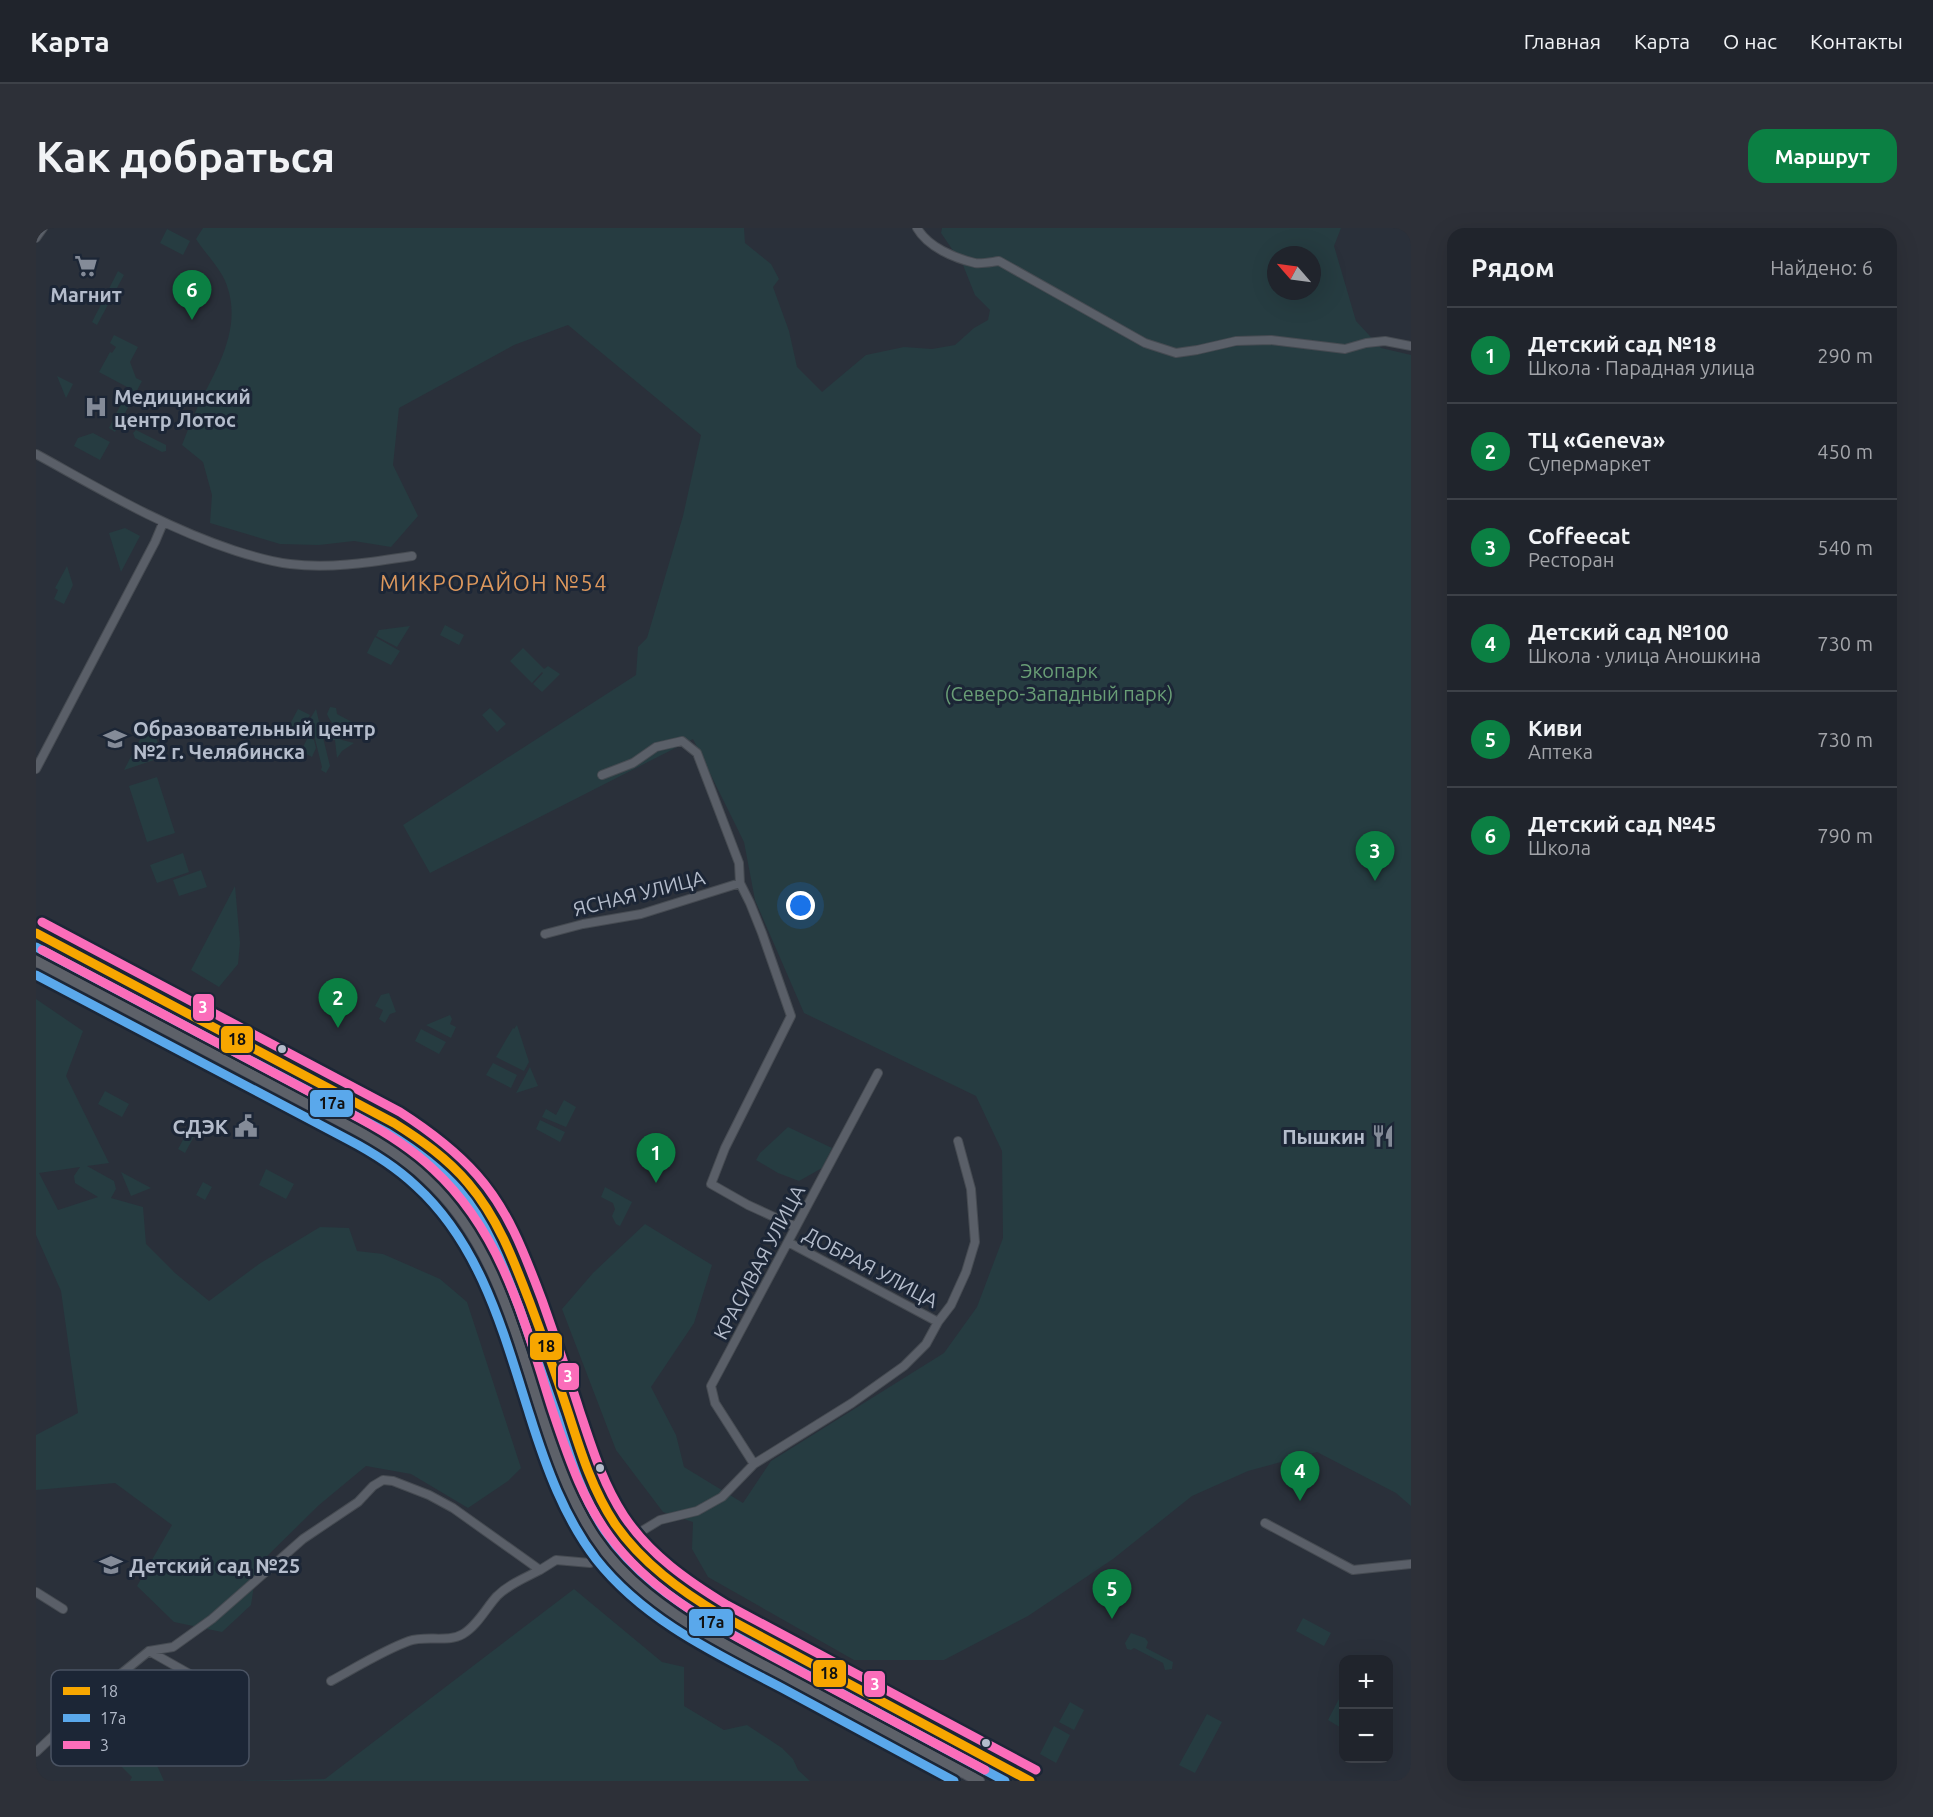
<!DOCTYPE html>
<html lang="ru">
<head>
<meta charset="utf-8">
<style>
	body { margin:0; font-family:Ubuntu,sans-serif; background:#2d3038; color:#f1f3f6 }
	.controls { position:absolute; right:18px; bottom:18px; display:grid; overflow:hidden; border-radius:12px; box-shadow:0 6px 24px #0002 }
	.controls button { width:54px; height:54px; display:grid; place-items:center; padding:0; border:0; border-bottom:2px solid #3d4148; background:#20242c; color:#f1f3f6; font:30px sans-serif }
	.compass { position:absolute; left:1231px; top:18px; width:54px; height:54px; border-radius:50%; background:#20242c; box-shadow:0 6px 24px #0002; rotate:298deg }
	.you { position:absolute; left:765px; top:678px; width:21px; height:21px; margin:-15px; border:4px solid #fff; border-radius:50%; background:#1a73e8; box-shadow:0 0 0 9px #1a73e833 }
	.badge { display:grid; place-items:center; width:39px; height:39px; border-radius:50%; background:#0b8043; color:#fff; font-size:20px; font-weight:700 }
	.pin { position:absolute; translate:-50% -50px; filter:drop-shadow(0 2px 3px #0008) }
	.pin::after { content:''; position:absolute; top:32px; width:21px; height:18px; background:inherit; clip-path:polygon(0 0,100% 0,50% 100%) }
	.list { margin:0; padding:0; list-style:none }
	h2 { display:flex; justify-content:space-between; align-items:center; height:78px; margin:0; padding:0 24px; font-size:26px }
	h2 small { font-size:20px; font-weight:400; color:#a2a4a9 }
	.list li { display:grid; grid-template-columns:39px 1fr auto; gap:18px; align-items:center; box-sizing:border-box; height:96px; padding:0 24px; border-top:2px solid #3d4148 }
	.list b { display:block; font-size:22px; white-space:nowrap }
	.list p { margin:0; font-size:20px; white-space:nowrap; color:#a2a4a9 }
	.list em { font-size:20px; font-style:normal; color:#a2a4a9 }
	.map { position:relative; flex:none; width:1375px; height:1553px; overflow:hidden; border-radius:18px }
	header { display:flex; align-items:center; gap:36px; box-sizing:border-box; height:84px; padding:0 30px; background:#20242c; border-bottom:2px solid #3d4148 }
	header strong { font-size:28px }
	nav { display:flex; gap:33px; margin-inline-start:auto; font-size:21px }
	.intro { display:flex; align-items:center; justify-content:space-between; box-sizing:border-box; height:144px; padding:0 36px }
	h1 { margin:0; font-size:42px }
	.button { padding:15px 27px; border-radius:18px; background:#0b8043; color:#fff; font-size:21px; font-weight:700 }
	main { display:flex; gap:36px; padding:0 36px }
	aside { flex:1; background:#20242c; border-radius:18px; box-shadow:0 6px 24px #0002 }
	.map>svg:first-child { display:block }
	.green { fill:#263c41; fill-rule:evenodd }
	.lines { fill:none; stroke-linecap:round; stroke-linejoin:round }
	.minor-casing { stroke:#464b52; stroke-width:10 }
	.major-casing { stroke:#484d57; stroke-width:12 }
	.minor { stroke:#5a5f68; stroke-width:8 }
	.major { stroke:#5d6169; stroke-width:10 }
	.bus-1-casing { stroke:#1c2636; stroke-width:14 }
	.bus-2-casing { stroke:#1c2636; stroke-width:14 }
	.bus-3-casing { stroke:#1c2636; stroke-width:14 }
	.bus-1 { stroke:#f7a600; stroke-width:9 }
	.bus-2 { stroke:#5aa8eb; stroke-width:9 }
	.bus-3 { stroke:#fb6dba; stroke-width:9 }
	.bus-dot { fill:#b4bccb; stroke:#1c2636; stroke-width:2 }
	.labels { text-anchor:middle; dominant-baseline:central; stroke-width:6; stroke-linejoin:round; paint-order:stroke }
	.poi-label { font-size:20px; font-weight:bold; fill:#b4bccb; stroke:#1c2636; text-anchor:start }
	.park-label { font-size:20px; fill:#699e76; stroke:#1c2636 }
	.street-label { font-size:20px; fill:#b4bccb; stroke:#1c2636 }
	.quarter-label { font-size:22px; letter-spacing:1.5px; fill:#dd985d; stroke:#1c2636 }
	.key { fill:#1c2636; stroke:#4a5363; stroke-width:1.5 }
	.key-label { font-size:16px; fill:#b4bccb }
	.line-badge { stroke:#1c2636; stroke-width:2 }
	.badge-label { font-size:16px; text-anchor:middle; font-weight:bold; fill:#fff }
	.pale-badge-label { font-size:16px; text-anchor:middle; font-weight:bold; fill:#111 }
</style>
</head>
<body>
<header>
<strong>Карта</strong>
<nav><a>Главная</a><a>Карта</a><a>О нас</a><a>Контакты</a></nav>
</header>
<div class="intro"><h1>Как добраться</h1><a class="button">Маршрут</a></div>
<main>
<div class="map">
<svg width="1375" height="1553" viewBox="0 0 1375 1553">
	<rect width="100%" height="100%" fill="#2a303a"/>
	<!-- green -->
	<path class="green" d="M167,0H708L709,15L735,36L743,51L737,59L753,103L761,139L786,164L830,127L868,119L896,121L919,117L938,100L952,92L954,82L939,67L927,37L905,5L906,0H1305L1298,18L1320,93L1345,120L1375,127V1278L1360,1265L1281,1224L1212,1243L1156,1268L1077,1331L992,1388L908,1432H818L672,1349L656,1321L657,1294L627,1284L580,1222L526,1081L557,1045L609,996L676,1037L658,1095L615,1159L640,1207L648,1239L707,1275L735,1233L908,1125L941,1079L967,1010L966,923L940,868L768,785L719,672L708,614L657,511L394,645L367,597L600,447L602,419L611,410L647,288L665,207L532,97L478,117L363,180L357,237L382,288L355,319L318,313L283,317L244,316L174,295L176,267L167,234L146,217C151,204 156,191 162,178C180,142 205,103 192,61C187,42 170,27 160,11ZM1240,27H1276V63H1240Z
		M131,1L154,13L147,27L124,15Z
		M82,43L88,47L61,97L56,94Z
		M78,107L102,119L94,134L100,150L106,153L79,204L73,200L93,160L63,144L74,124L76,125L80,119L74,115Z
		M21,148L37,156L30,170Z
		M100,202L130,217V223L126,224L99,210L97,205Z
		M57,205L74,214L64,232L38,218L42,210Z
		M89,300L104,308L85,344L73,305Z
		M31,338L37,357L28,376L18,371L22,362L19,360Z
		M409,397L428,407L423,417L404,407Z
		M374,398L361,419L340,408L343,402Z
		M339,409L364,423L355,437L331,425Z
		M487,420L508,441L512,438L524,446L506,464L497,456L507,445L506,444L496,455L474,433Z
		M294,479L300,480L301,486L327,500L330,497L334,498L337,501L336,505L331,509C314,510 298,503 291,486Z
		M454,480L470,496L461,504L446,487Z
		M262,481L274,487L264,506L252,500Z
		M280,481L294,538L290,545L285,542L286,539L274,491Z
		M114,492L127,529L88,542Z
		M294,504L306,512L318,515L306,523L301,530L299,512H297Z
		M272,509L278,512L280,520L276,529L265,523Z
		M121,549L139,605L111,614L93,558Z
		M147,625L153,644L121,655L114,637Z
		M165,642L171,659L143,668L137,652Z
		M199,658L204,715L202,736L183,759L155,742Z
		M0,714L352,898L345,909L0,726Z
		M353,765L360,784L354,786L349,795L343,791L347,782L339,778L345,767Z
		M0,771L47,803L30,848L73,935L51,938L78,953L80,961L75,970L107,979L110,1016L139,1045L173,1073L223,1036L284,999L313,1000L321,1023L347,1026L404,1051L431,1074L485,1240L472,1253L432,1280L375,1246L330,1238L283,1277L221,1338L215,1377L186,1404L138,1394L101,1358L136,1297L79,1255L0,1262V1207L42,1185L25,1063L0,1007ZM44,939L38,948L39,955L62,969L22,982L3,945Z
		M414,787L416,791L414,796L420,799L415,810L390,797Z
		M481,797L493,834L488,843L460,829L477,800L478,801Z
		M385,801L410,814L403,826L379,813Z
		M457,835L481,847L475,860L450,847Z
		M494,839L502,858L480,865Z
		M69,863L93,876L86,889L62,876Z
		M528,872L540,879L530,899L506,889L510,881L520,887Z
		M504,892L529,904L524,914L500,901Z
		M154,899L161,903L149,925L142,921Z
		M752,899L796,920L786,940L763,953L742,945L720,932L724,925Z
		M382,919C421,953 448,984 470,1031L546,1249L559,1277L571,1297L562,1303C526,1243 507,1175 485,1108C473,1071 461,1033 440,999C422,972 399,950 374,929Z
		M230,941L258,956L250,971L223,957Z
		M85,944L115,960L95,968Z
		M167,954L176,959L169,972L160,967Z
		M569,959L596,974L584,998L580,996L576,988L579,981L577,975L565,969Z
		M538,1361L626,1434L648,1439V1478L688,1502L711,1497L746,1520L757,1531L762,1542L774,1553H202L289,1551Z
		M1267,1390L1295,1405L1288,1418L1260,1403Z
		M1095,1405L1109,1410L1112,1414L1110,1420L1137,1434L1136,1441L1129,1442L1127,1435L1098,1420L1095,1422L1091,1421L1089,1415Z
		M1307,1463V1501L1292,1492Z
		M1034,1474L1048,1482L1038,1502L1023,1494Z
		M1171,1486L1186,1494L1159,1545L1143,1537Z
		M1018,1498L1034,1507L1020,1535L1004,1526Z
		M72,1500L110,1513L128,1553H94L96,1549L71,1524Z"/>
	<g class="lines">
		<!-- minor casing -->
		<g class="minor-casing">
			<path id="minor" d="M881,0C892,19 918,30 939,35C946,36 955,34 963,33L1109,115L1140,125L1161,122L1200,113L1235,112L1309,121L1330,115L1349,113L1375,118
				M0,10L7,0
				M0,226C64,261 127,299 197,322C216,328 234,334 254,336C295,341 336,334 376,328
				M0,541L119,314L127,295
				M566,547L597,535L620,519L646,513L661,525L703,635L704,655L714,675L726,705L755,788L689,920L675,956L712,977L760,999
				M509,706L547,696L605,686L704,655
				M752,1014L902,1094
				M718,1236L679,1175L675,1158L842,845
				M1229,1295L1317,1342L1375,1336
				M591,1312L624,1292L661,1283L686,1269L718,1236L816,1175L868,1138L890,1116L902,1094L915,1077L930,1044L939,1014L935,961L922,913
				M0,1364L27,1381
				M113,1423L198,1471
				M295,1453C319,1440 348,1422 373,1413C390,1407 412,1415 427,1406C441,1398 450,1380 461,1368C473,1356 489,1350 504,1342
				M0,1524L70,1458L113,1423L137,1419L176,1391L267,1311L322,1274L337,1258L347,1252L357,1253L393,1267L417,1280L504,1342L520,1332L554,1335L571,1326"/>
		</g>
		<!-- major casing -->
		<g class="major-casing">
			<path id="major" d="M0,705L358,895C394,916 428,944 451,980C469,1007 480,1037 491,1067C506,1107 519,1147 533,1187C545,1225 557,1263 579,1296C606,1336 644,1363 685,1387L994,1553
				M0,733L317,900C346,916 375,934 398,958C462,1021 482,1114 509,1197C524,1243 541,1288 571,1325C616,1383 686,1415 750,1449C814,1484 879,1518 943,1553
				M358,924L371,902
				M571,1326L591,1312
				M928,1545L935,1544L940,1540L942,1534L939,1524"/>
		</g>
		<!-- minor -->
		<use href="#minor" class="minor"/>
		<!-- major -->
		<use href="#major" class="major"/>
		<!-- bus-1 casing -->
		<g class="bus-1-casing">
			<path id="bus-1" d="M0,705L358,895C385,912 411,930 432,955C462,990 478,1033 494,1075C508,1112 521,1150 533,1187C545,1225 557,1263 579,1296C606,1335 645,1363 685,1387L994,1553"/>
		</g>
		<!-- bus-2 casing -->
		<g class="bus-2-casing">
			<path id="bus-2" d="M0,719L352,905C378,921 403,939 423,962C452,996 467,1037 483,1079C496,1116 509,1153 522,1191C534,1229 546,1269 569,1303C597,1344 637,1372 679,1397L969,1553
				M0,747L311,911C336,924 360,939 380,958C446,1018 468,1107 494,1188C510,1239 528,1289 560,1331C608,1392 679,1425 746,1460C803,1491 861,1522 918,1553"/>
		</g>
		<!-- bus-3 casing -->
		<g class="bus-3-casing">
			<path id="bus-3" d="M6,694L364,884C392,902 419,922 441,947C473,983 489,1027 506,1072C519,1109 532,1146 544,1184C556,1220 567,1256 588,1288C614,1327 652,1353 691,1377L1000,1542
				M6,722L323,890C349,904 375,920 397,941C466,1004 489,1095 516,1181C532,1229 548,1278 581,1318C627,1374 693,1405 756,1439C820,1473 885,1508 949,1542"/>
		</g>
		<!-- bus-1 -->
		<use href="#bus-1" class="bus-1"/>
		<!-- bus-2 -->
		<use href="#bus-2" class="bus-2"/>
		<!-- bus-3 -->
		<use href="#bus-3" class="bus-3"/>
	</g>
	<!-- icons -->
	<defs>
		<g id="supermarket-bare" transform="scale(1.8)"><path d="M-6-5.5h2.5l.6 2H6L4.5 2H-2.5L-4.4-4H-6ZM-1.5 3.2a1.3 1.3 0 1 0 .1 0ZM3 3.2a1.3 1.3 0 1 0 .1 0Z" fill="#848b98" stroke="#1c2636" stroke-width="2.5" paint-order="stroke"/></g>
		<g id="hospital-bare" transform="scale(1.8)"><path d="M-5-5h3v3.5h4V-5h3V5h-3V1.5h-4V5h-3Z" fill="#848b98" stroke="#1c2636" stroke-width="2.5" paint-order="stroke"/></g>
		<g id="school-bare" transform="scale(1.8)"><path d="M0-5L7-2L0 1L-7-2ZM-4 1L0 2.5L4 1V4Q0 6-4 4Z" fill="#848b98" stroke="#1c2636" stroke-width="2.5" paint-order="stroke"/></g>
		<g id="civic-bare" transform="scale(1.8)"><path d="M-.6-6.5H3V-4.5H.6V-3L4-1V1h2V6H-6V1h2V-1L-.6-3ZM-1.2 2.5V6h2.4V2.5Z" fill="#848b98" stroke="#1c2636" stroke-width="2.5" paint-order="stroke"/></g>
		<g id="restaurant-bare" transform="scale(1.8)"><path d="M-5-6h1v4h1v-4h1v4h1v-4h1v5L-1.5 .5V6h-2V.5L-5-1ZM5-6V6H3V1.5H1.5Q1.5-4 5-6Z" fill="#848b98" stroke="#1c2636" stroke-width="2.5" paint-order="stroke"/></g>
	</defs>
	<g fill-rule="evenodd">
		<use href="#supermarket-bare" x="50" y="38"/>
		<use href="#hospital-bare" x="60" y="179"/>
		<use href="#school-bare" x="79" y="511"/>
		<use href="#civic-bare" x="210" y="898"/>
		<use href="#restaurant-bare" x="1347" y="908"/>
		<use href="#school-bare" x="75" y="1337"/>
	</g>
	<!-- markers -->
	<g class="bus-dot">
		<circle cx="246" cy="821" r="5"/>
		<circle cx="564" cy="1240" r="5"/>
		<circle cx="950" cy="1515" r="5"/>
	</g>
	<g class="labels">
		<!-- poi labels -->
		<g class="poi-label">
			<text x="50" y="66" text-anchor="middle">Магнит</text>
			<text x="78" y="168">Медицинский<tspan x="78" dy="23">центр Лотос</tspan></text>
			<text x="97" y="500">Образовательный центр<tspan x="97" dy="23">№2 г. Челябинска</tspan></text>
			<text x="192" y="898" text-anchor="end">СДЭК</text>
			<text x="1329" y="908" text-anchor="end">Пышкин</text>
			<text x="93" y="1337">Детский сад №25</text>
		</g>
		<!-- park labels -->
		<g class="park-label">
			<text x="1023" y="442">Экопарк<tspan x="1023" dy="23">(Северо-Западный парк)</tspan></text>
		</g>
		<!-- street labels -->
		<g class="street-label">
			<text transform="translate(603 665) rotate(-14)">ЯСНАЯ УЛИЦА</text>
			<text transform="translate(723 1034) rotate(-62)">КРАСИВАЯ УЛИЦА</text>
			<text transform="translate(835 1039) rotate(28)">ДОБРАЯ УЛИЦА</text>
		</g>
		<!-- quarter labels -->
		<g class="quarter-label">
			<text x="458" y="354">МИКРОРАЙОН №54</text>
		</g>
	</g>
	<!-- legend -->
	<rect x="15" y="1442" width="198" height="96" rx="9" class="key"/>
	<rect x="27" y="1459" width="27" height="8" fill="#f7a600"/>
	<rect x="27" y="1486" width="27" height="8" fill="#5aa8eb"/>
	<rect x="27" y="1513" width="27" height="8" fill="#fb6dba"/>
	<g class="key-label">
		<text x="64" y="1469">18</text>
		<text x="64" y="1496">17a</text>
		<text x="64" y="1523">3</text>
	</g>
	<g class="line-badge">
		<rect x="156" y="765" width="23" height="29" rx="6" fill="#fb6dba"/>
		<rect x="184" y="797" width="34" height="29" rx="6" fill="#f7a600"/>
		<rect x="273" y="861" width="45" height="29" rx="6" fill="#5aa8eb"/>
		<rect x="493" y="1104" width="34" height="29" rx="6" fill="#f7a600"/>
		<rect x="521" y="1134" width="23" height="29" rx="6" fill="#fb6dba"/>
		<rect x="652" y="1380" width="46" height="29" rx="6" fill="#5aa8eb"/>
		<rect x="776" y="1431" width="35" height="29" rx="6" fill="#f7a600"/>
		<rect x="827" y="1442" width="23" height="28" rx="6" fill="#fb6dba"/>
	</g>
	<g class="badge-label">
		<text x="167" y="785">3</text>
		<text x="532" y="1154">3</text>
		<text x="839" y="1462">3</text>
	</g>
	<g class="pale-badge-label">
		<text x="201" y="817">18</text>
		<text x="296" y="881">17a</text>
		<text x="510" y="1124">18</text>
		<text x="675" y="1400">17a</text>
		<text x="793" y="1451">18</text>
	</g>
</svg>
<div class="controls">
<button>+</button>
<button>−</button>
</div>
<svg class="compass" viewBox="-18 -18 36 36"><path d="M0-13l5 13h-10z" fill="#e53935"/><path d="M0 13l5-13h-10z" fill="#a2a4a9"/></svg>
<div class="you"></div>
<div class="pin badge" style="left:620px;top:955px">1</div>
<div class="pin badge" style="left:302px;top:800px">2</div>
<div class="pin badge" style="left:1339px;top:653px">3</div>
<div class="pin badge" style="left:1264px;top:1273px">4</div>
<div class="pin badge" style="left:1076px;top:1391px">5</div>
<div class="pin badge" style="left:156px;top:92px">6</div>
</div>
<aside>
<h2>Рядом<small>Найдено: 6</small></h2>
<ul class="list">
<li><span class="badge">1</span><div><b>Детский сaд №18</b><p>Школа · Парадная улица</p></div><em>290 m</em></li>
<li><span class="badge">2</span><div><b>ТЦ «Geneva»</b><p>Супермаркет</p></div><em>450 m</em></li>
<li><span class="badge">3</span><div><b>Coffeecat</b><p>Ресторан</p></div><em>540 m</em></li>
<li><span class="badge">4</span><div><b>Детский сад №100</b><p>Школа · улица Аношкина</p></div><em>730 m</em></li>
<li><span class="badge">5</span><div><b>Киви</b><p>Аптека</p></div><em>730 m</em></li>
<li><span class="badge">6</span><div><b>Детский сад №45</b><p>Школа</p></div><em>790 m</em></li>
</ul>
</aside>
</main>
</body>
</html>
